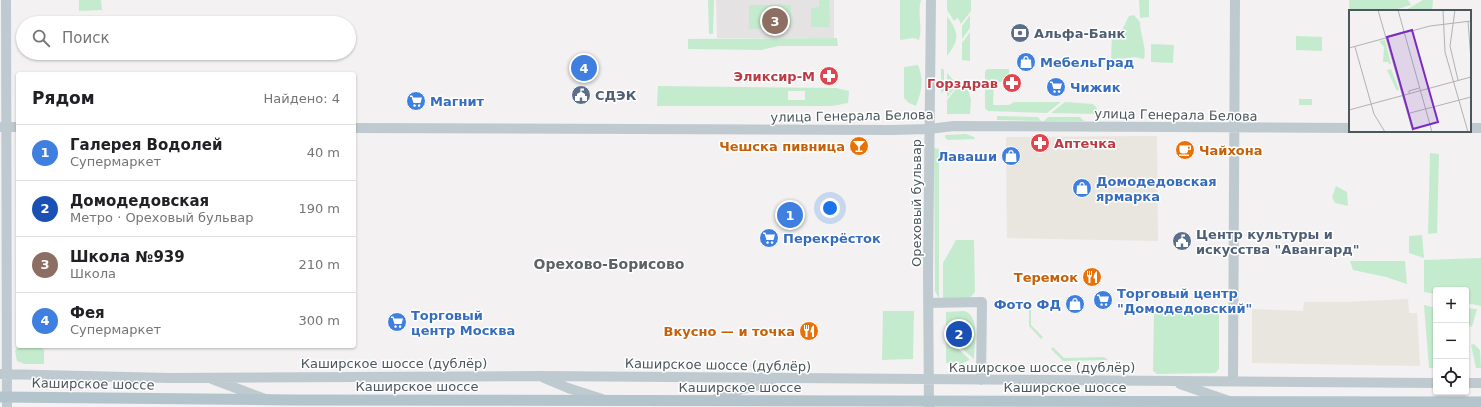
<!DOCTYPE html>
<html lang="ru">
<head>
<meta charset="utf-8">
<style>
	body { margin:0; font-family:"DejaVu Sans",sans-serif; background:#f6f6f6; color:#202124 }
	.controls { position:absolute; right:12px; bottom:12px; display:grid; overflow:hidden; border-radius:4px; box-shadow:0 1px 3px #0004 }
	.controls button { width:36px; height:36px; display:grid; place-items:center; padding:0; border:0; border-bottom:1px solid #e0e0e0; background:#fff; color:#202124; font:20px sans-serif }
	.you { position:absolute; left:830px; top:208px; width:14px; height:14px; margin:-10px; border:3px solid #fff; border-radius:50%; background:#1a73e8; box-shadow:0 0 0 6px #1a73e833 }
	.badge { display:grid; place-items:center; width:26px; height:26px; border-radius:50%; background:#2e8dd0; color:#fff; font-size:13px; font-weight:700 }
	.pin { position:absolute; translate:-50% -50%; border:2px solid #fff; box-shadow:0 1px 4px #0006 }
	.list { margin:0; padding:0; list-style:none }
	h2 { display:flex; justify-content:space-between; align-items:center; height:52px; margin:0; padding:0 16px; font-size:17px }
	h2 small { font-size:13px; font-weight:400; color:#757577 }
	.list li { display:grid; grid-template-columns:26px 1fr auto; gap:12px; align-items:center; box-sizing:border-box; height:56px; padding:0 16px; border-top:1px solid #e0e0e0 }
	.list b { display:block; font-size:15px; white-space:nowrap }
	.list p { margin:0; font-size:13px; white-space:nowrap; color:#757577 }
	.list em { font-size:13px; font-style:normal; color:#757577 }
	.icon { flex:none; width:22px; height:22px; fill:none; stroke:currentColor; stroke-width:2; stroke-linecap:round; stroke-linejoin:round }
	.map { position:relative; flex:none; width:1481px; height:407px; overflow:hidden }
	.search { position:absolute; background:#fff; box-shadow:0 1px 3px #0004; left:16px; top:16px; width:340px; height:44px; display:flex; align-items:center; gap:10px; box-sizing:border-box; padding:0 14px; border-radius:22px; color:#757577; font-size:15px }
	.panel { position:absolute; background:#fff; box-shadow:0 1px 3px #0004; left:16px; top:72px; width:340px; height:276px; border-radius:4px }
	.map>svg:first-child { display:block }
	.commercial { fill:#e9e5df }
	.education { fill:#e4e2e3 }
	.green { fill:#c5ebce; fill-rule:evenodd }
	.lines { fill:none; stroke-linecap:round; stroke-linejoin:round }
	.secondary { stroke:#bfcad0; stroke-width:10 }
	.primary { stroke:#b4c4cc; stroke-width:11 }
	.labels { text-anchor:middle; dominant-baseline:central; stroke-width:3; stroke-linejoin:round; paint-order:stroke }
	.service-label { font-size:13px; font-weight:bold; fill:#4e5e75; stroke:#fff; text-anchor:start }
	.shop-label { font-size:13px; font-weight:bold; fill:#366cbe; stroke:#fff; text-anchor:start }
	.health-label { font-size:13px; font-weight:bold; fill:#be3a42; stroke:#fff; text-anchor:end }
	.street-label { font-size:13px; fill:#4b575c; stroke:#fff }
	.food-label { font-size:13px; font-weight:bold; fill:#c56008; stroke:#fff; text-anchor:end }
	.neighbourhood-label { font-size:14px; font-weight:bold; fill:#5e6265; stroke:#fff }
	.inset-road { fill:none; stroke:#b0b3b5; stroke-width:1 }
	.view { fill:#7b2cbf; fill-opacity:0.15; stroke:#7b2cbf; stroke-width:2 }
	.inset-edge { fill:none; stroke:#4b575c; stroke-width:2 }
</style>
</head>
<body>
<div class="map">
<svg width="1481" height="407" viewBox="0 0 1481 407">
	<rect width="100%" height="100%" fill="#f3f1f1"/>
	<!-- commercial -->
	<path class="commercial" d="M1157,136L1158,241L1007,238L1006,137Z
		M1408,299L1409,313H1417L1420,366L1252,363V309L1303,311L1304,302H1346Z"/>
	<!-- education -->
	<path class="education" d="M716,0H834V38H717Z"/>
	<!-- green -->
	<path class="green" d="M79,0H101L102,10L79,11Z
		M708,0H714L713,34H709Z
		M819,0H829L830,27H811V8L819,7Z
		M900,0H921C917,15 923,26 919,40L914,38L900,40Z
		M947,0H971V11L961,24L958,18L954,21L947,10Z
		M1139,0H1149V17L1140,18Z
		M1349,0H1408L1411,5L1391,11H1350V25Z
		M1423,0H1433L1432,11H1404Z
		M749,5H791V28L749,29Z
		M970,15V28L962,39V26Z
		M1134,15L1140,22C1140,35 1147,47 1144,59L1135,57L1111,60L1112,33L1122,30L1129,16Z
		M947,16C959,33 960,39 947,56Z
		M970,32V61L962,60V43Z
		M1296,36L1322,37V51L1296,50Z
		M837,38L838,46H779L761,50L688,49V39Z
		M1151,44L1174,45L1173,63L1151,62Z
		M918,65C924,80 922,91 916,106L909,103L904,98V67Z
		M941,68L944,70V91L941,93Z
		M989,69H1009V82H994L993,105H1009L1014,102H1061L1047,113L988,111L985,108V73L986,70Z
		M947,73L957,84V86L947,97Z
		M960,84L967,85L971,100L970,114H947V100Z
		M658,86L836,88L849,91L848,103L832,106H657ZM788,91H805V100H788Z
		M1299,99H1312V105H1299Z
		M1065,102L1093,104L1097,108V114L1051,113Z
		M997,116L1038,117L1041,121L997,120Z
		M1048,117H1080L1084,121H1044Z
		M966,134L974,137L975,139L948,140L945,138V135Z
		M934,148L939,149V299L935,291Z
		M1430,153L1439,154L1437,233L1428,234Z
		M1336,186L1347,192L1348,206L1335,203L1332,197Z
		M1422,235L1424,258L1409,253V236Z
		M956,240H974L975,292L970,298L943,299V263Z
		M1481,258V306L1466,303V290H1436V294L1424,292V260Z
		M1350,261H1405L1407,284L1386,277L1353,270Z
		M1029,300L1031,302V325L1043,337L1041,339L1029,326Z
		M1424,305L1436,308V368H1429Z
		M1466,308L1477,309L1472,327L1466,324Z
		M883,311H914L913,359L882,360Z
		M964,311C981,316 974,345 974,359L946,334V312Z
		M1154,312L1219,314V369L1215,373L1157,374L1153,371Z
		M948,339L970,360L961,364L946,363V340Z
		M1474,344L1480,350L1481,368H1476L1471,345Z
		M41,347L44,350V364H24L17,361L15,351L17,348Z
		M1053,347L1064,358L1104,357L1108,360L1063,361L1051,349Z"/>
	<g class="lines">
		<!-- secondary -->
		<path class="secondary" d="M6,0L7,407
			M0,127H18
			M354,128L891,130L929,129L954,126L1350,128
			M1470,128H1481
			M928,303L982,302L981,380
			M0,374L170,378L540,376L1436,383
			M544,378L568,388L602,399
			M212,379L265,399
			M1233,380L1235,0
			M1466,383H1481
			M1180,384L1229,401
			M714,400L739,390L771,382
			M929,407L928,274L931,0"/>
		<!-- primary -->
		<path class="primary" d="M0,397L293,400L1481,402"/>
	</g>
	<!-- icons -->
	<defs>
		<g id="bank-disc" transform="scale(1)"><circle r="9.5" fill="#5c6f8a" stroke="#fff"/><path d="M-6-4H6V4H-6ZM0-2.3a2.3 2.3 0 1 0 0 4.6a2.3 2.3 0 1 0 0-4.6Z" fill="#fff"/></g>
		<g id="shop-disc" transform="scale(1)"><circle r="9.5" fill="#3f7fe0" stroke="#fff"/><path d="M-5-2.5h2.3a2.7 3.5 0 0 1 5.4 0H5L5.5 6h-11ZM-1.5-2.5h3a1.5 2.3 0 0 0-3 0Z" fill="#fff"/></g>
		<g id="pharmacy-disc" transform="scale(1)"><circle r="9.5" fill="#e0444e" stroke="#fff"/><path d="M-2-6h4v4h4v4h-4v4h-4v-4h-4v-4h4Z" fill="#fff"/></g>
		<g id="supermarket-disc" transform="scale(1)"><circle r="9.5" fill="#3f7fe0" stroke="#fff"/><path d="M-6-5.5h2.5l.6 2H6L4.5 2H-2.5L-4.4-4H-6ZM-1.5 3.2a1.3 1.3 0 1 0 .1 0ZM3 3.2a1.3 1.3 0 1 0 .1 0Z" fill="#fff"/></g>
		<g id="civic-disc" transform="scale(1)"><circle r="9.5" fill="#5c6f8a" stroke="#fff"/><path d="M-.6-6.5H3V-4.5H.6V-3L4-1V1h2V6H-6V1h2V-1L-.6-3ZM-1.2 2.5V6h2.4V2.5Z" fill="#fff"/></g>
		<g id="bar-disc" transform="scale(1)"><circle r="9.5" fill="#e8710a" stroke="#fff"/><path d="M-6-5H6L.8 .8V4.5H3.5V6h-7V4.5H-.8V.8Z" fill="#fff"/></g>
		<g id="cafe-disc" transform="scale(1)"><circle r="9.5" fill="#e8710a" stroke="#fff"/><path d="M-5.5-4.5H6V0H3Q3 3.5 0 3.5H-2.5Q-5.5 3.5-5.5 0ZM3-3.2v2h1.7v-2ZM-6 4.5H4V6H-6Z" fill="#fff"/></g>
		<g id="restaurant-disc" transform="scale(1)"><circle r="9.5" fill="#e8710a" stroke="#fff"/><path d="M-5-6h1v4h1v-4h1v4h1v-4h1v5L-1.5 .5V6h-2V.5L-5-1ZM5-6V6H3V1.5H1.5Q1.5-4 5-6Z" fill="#fff"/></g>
	</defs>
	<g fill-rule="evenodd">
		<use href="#bank-disc" x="1020" y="33"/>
		<use href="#shop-disc" x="1026" y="62"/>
		<use href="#pharmacy-disc" x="829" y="76"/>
		<use href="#pharmacy-disc" x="1012" y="83"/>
		<use href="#supermarket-disc" x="1056" y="87"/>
		<use href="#civic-disc" x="581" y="95"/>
		<use href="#supermarket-disc" x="416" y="101"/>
		<use href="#pharmacy-disc" x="1040" y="143"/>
		<use href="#bar-disc" x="859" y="146"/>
		<use href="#cafe-disc" x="1185" y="150"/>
		<use href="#shop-disc" x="1011" y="156"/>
		<use href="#shop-disc" x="1082" y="188"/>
		<use href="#supermarket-disc" x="769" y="238"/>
		<use href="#civic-disc" x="1182" y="241"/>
		<use href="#restaurant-disc" x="1092" y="277"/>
		<use href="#supermarket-disc" x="1103" y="300"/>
		<use href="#shop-disc" x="1075" y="304"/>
		<use href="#supermarket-disc" x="397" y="322"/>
		<use href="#restaurant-disc" x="809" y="331"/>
	</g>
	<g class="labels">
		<!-- service labels -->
		<g class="service-label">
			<text x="1034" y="33">Альфа-Банк</text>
			<text x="595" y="95">СДЭК</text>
			<text x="1196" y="234">Центр культуры и<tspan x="1196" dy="15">искусства "Авангард"</tspan></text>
		</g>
		<!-- shop labels -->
		<g class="shop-label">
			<text x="1040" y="62">МебельГрад</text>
			<text x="1070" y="87">Чижик</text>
			<text x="430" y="101">Магнит</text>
			<text x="997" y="156" text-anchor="end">Лаваши</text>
			<text x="1096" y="181">Домодедовская<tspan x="1096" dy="15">ярмарка</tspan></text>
			<text x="783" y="238">Перекрёсток</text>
			<text x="1117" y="293">Торговый центр<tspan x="1117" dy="15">"Домодедовский"</tspan></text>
			<text x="1061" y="304" text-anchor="end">Фото ФД</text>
			<text x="411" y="315">Торговый<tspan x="411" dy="15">центр Москва</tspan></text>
		</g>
		<!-- health labels -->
		<g class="health-label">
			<text x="815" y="76">Эликсир-М</text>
			<text x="998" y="83">Горздрав</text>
			<text x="1054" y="143" text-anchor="start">Аптечка</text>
		</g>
		<!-- street labels -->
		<g class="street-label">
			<text transform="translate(1176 115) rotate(1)">улица Генерала Белова</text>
			<text transform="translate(852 116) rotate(-1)">улица Генерала Белова</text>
			<text transform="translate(916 203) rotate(-90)">Ореховый бульвар</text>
			<text x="394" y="363">Каширское шоссе (дублёр)</text>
			<text transform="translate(718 365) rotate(1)">Каширское шоссе (дублёр)</text>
			<text x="1042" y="367">Каширское шоссе (дублёр)</text>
			<text transform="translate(93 384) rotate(1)">Каширское шоссе</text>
			<text x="417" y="386">Каширское шоссе</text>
			<text x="740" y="387">Каширское шоссе</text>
			<text x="1065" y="387">Каширское шоссе</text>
		</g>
		<!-- food labels -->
		<g class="food-label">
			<text x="845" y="146">Чешска пивница</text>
			<text x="1199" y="150" text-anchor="start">Чайхона</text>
			<text x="1078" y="277">Теремок</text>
			<text x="795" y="331">Вкусно — и точка</text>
		</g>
		<!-- neighbourhood labels -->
		<g class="neighbourhood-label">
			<text x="609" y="264">Орехово-Борисово</text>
		</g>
	</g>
	<!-- overview -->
	<g transform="translate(1349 10)">
		<rect width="122" height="122" fill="#f3f1f1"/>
		<path d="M36,30L42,54H40L39,52H34L35,37L30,31ZM42,59L50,79L48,81L38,60Z" fill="#c5ebce"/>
		<path class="inset-road" d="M29,0L64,122M49,0L83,122M94,0L96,42L119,122M106,0L101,36L109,70M119,11L122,50M6,37L25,104L36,122M0,38L81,16L122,11M60,83V81L70,78M0,100L122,67M61,103L122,87"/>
		<path class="view" d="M63,20L89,112L64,119L38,27Z"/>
		<rect width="122" height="122" class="inset-edge"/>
	</g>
</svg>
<div class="controls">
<button>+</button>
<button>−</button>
<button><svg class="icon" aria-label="locate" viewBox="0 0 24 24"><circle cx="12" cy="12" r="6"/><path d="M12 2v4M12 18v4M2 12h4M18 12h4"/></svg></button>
</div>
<div class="you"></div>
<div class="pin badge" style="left:790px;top:215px;background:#3f7fe0">1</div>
<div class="pin badge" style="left:959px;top:334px;background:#1a4fb4">2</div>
<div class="pin badge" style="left:775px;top:21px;background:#8d6e63">3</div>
<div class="pin badge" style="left:584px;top:68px;background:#3f7fe0">4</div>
<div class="search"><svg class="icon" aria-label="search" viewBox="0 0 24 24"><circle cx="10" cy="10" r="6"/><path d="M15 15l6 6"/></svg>Поиск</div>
<section class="panel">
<h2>Рядом<small>Найдено: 4</small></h2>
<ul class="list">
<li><span class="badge" style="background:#3f7fe0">1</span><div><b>Галерея Водолей</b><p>Супермаркет</p></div><em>40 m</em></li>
<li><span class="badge" style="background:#1a4fb4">2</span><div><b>Домодедовская</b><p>Метро · Ореховый бульвар</p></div><em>190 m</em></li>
<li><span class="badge" style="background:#8d6e63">3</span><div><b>Школа №939</b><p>Школа</p></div><em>210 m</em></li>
<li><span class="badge" style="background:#3f7fe0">4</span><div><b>Фея</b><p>Супермаркет</p></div><em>300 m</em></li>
</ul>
</section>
</div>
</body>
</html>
